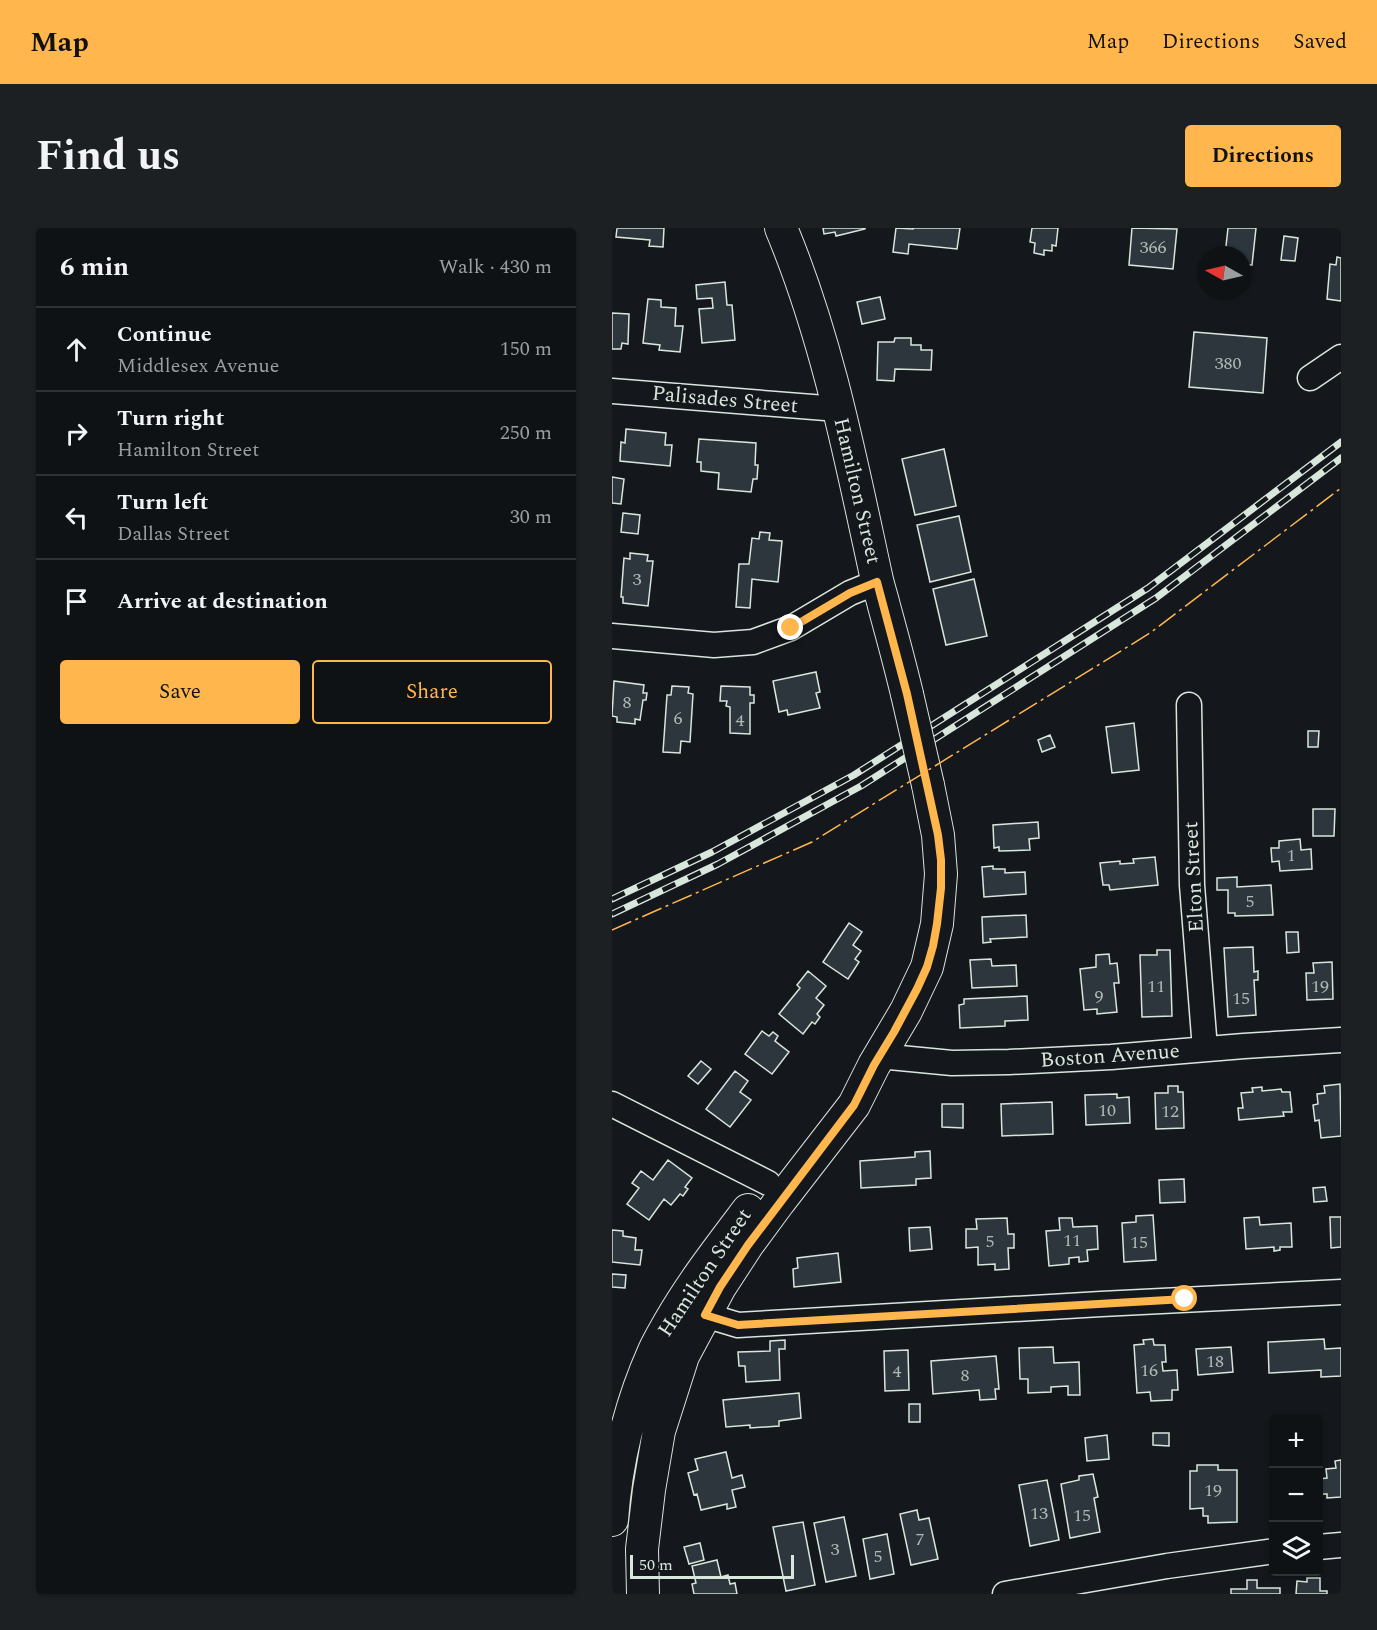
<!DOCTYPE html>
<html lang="en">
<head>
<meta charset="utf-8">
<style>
	body { margin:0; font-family:Spectral,serif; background:#1d2022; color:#f1f3f6 }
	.controls { position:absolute; right:18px; bottom:18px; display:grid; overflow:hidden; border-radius:6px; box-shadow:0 2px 4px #0004 }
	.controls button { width:54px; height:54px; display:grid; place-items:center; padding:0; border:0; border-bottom:2px solid #2f3234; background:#0f1215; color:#f1f3f6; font:30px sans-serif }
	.compass { position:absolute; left:585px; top:18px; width:54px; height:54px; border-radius:50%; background:#0f1215; box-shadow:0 2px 4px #0004; rotate:278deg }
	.scale { position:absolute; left:18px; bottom:15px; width:164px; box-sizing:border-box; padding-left:6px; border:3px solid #d8e6dc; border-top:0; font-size:16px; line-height:21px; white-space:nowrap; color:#d8e6dc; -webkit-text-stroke:4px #14181c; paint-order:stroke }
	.stop { position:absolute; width:18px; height:18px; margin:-14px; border:4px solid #ffb74d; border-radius:50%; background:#fff }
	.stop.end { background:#ffb74d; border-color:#fff; box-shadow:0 2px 6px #0008 }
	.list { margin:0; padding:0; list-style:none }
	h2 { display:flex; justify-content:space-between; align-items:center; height:78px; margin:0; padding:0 24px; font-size:26px }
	h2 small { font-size:20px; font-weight:400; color:#9b9ea0 }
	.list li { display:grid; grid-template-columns:39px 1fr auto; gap:18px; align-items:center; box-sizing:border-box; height:84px; padding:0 24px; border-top:2px solid #2f3234 }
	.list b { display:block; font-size:22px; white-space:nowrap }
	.list p { margin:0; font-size:20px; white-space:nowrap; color:#9b9ea0 }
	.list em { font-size:20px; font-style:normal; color:#9b9ea0 }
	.actions { display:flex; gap:12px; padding:18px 24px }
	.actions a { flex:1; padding:14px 0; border:2px solid #ffb74d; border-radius:6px; text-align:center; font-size:21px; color:#ffb74d }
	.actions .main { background:#ffb74d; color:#111 }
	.icon { flex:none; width:33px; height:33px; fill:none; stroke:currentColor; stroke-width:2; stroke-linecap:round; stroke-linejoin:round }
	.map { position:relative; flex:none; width:729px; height:1366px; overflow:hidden; border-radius:6px }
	header { display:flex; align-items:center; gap:36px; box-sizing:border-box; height:84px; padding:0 30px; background:#ffb74d; color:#111 }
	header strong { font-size:28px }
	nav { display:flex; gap:33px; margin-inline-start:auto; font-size:21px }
	.intro { display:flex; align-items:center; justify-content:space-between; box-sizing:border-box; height:144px; padding:0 36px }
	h1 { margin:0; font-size:42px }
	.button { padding:15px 27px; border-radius:6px; background:#ffb74d; color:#111; font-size:21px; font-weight:700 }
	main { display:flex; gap:36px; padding:0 36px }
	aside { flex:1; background:#0f1215; border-radius:6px; box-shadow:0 2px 4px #0004 }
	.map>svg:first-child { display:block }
	.building { fill:#2c363c; stroke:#d8e6dc; stroke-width:1.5 }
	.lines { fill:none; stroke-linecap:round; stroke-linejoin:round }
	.minor-casing { stroke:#d8e6dc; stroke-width:27 }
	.major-casing { stroke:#d8e6dc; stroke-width:34 }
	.minor { stroke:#14181c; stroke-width:24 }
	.major { stroke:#14181c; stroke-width:32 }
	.rail-casing { stroke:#d8e6dc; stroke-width:7 }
	.rail { stroke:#14181c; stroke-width:4.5; stroke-dasharray:14; stroke-linecap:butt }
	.major-bridge-casing { stroke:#d8e6dc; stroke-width:34; stroke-linecap:butt }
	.major-bridge { stroke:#14181c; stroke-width:32 }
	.power { stroke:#ffb74d; stroke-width:1.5; stroke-dasharray:21 4.5 3 4.5; stroke-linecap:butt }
	.route { stroke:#ffb74d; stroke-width:8 }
	.labels { text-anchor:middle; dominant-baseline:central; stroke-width:4.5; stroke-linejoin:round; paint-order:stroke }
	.number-label { font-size:18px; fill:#adbab4 }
	.street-label { font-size:21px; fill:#d8e6dc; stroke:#14181c }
</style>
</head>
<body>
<header>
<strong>Map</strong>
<nav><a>Map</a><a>Directions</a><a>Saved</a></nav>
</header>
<div class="intro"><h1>Find us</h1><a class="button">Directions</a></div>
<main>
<aside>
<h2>6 min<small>Walk · 430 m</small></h2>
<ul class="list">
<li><svg class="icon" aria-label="ahead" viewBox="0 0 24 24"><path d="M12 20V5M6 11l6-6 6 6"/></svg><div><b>Continue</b><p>Middlesex Avenue</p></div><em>150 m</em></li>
<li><svg class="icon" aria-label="right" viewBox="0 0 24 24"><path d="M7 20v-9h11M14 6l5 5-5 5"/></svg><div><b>Turn right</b><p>Hamilton Street</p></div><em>250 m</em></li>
<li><svg class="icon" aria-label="left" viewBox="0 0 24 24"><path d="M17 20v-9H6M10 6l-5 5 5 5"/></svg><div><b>Turn left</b><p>Dallas Street</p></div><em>30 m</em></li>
<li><svg class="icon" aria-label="arrive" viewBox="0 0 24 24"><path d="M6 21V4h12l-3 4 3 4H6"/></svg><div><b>Arrive at destination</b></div></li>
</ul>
<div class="actions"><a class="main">Save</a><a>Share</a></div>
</aside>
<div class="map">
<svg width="729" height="1366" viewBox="0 0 729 1366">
	<rect width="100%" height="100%" fill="#14181c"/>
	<!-- building -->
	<path class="building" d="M5,0H52L51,19L37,18L38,12L4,9Z
		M211,0H253V1L224,8L223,4L212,6Z
		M284,0L301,1V0H348L345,21L297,16L296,26L281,24Z
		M420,0H446L444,18L440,17V23L432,22V27L422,25L423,15L418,14Z
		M520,0L565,1L561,41L517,37Z
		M616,0H644L640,37H630V27H613Z
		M672,8L686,10L683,33L669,32Z
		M725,29L729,30V73L715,71L718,36L724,37Z
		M113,54L115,77H120L123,112L90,115L87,81L101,80L100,70L85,71L84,57Z
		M268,69L273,91L250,96L245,74Z
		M36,71L49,72V79L64,80L63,98H71L68,124L47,122L48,117L31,115Z
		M0,85L17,86L16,116L10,115L9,121H0Z
		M582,104L655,110L651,165L577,159Z
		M283,110H299V117H309V122H320L319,142L283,141L282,153L265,152L266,114H282Z
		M14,201L54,205L53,217H60L58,238L8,233L9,214L13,215Z
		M87,211L144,215L143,237H146L145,251H141L139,264L106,261L107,245L89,243V234H85Z
		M332,221L344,278L303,287L290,231Z
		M0,249L12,251L9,276L0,275Z
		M11,285L28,287L26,306L9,304Z
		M347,288L359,344L318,354L305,297Z
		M148,304L158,305L157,312L170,313L166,354L140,351L138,380L124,379L127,336H137L140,310L147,311Z
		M18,325L36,327L35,333H41L36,378L11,375V369H9L12,330L18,331Z
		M362,351L375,408L334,417L321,361Z
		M204,444L208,464L204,465L208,480L176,487L175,482L167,484L161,453Z
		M2,453L32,457L31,465H35L34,472H31L28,492L23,491V496L5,494V489L0,488Z
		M60,458L77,459L76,465L81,466L78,514L69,513L68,525L51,524L55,467H59Z
		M109,458L138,459V467H142V475H138V506L118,505V479L114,478L115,473H108Z
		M522,495L527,542L500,545L494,499Z
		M696,503H707L706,519H696Z
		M438,507L443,519L430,524L426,512Z
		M701,581H723L722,608H701Z
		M426,594L427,610L417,611L418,622L387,623V619L382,620L381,597Z
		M688,611L689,622L699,621L700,641L668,643L667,633L660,634L659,620H667V613Z
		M543,629L546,657L498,662L497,657H491L488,635L508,633V636L522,635L521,631Z
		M381,638V641H393V645L413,644L414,666L372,669L370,639Z
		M625,649V659L659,657L661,687L623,688V685H616V662H605V650Z
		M414,687L415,709L378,711L379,714L371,715L370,689Z
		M237,695L250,704L241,717L249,723L243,731L247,734L236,751L211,734Z
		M674,704H686L687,724L675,725Z
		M641,719L642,744L646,743V752H642L644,787L616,789L612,720Z
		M545,722H558L560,788L530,789L528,727H545Z
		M497,726L498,736L505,735L507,755H502L505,784L485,786V781L472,782L468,741L484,739V727Z
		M379,731L380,738L404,737L405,758L360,760L358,732Z
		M720,734L721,771L695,772L694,745H702L701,735Z
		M196,743L214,758L204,770L212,777L205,786L208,789L203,796L200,794L191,806L167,786L188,760L185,757Z
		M415,768L416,792L393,793V798L348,800L347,777L352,776V771Z
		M150,803L157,808L161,804L166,808L163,813L177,824L160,846L133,826Z
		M89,833L99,841L86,856L76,848Z
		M123,843L136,853L128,864L139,872L118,899L94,881Z
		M728,856L729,908L709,910L707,892L703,893L701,877L706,876L705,866L713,865L712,858Z
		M556,858H566V864H571L572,900L544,901L543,865H556Z
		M650,859V863L669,861L670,864H678L680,884H671L672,888L627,892L626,880H631L629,865L641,864L640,860Z
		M505,866V870L517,869L518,895L474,897L473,867Z
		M440,874L441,906L390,908L389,876Z
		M330,876H351V900L330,899Z
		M318,923L319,950L304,951V957L249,960L248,933L303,929V924Z
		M56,932L80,950L73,959L76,961L71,968L68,966L59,977L52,971L37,992L15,976L27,960L20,955L29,943L41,952Z
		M572,951L573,974L548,975L547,952Z
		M713,959L715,973L702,974L701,960Z
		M541,987L544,1032L512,1034L510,995L524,994V988Z
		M647,989L648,997L679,995L680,1019H668V1022L662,1023V1019L634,1021L632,990Z
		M718,989H729V1019L719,1020Z
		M395,990L396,1006H402V1020H396L397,1041L383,1042V1036L366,1037V1019L354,1020V1001H365L364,991Z
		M447,990H460L461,999L485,998L486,1021L475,1022L476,1033L467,1034V1029L457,1030V1036L437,1038L434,1003L448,1002Z
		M318,999L320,1021L298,1023L297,1000Z
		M0,1002L11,1003V1008L24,1010L23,1022H30L28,1037L0,1034Z
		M226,1025L229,1054L182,1059L181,1041L186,1040L185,1030Z
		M0,1046L14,1047L13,1060L0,1059Z
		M541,1111L542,1117H553L554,1134H550L551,1143L565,1142L566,1162H560V1172L539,1173L538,1164L525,1165L522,1117L532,1116L531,1112Z
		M712,1111L713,1121L729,1120V1148L709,1149V1142L657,1145L656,1114Z
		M173,1112V1121H167L168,1152L134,1154L133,1138H127L126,1124L158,1123V1113Z
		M441,1119L442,1135L467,1134L468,1167H456V1158L439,1159V1164L416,1165V1151H408L407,1120Z
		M619,1119L621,1144L586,1147L584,1121Z
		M296,1122L297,1162L273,1163L272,1123Z
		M384,1128L387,1161H383L384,1171L368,1172L367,1162L321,1166L319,1133Z
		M187,1165L189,1190L167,1193V1198L138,1200V1197L114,1199L111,1172Z
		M297,1176H308V1194H297Z
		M541,1205H557V1218L541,1217Z
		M495,1207L497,1231L475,1233L473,1210Z
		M114,1224L120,1250L130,1247L133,1259L120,1262L124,1279L115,1281V1276L89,1282L85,1266L82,1267L76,1245L86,1242L83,1231Z
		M729,1232V1269L715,1270V1266H706V1251L715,1250L714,1241L724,1240L723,1233Z
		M585,1237H606V1242H625V1294L596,1295V1288H591V1280L578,1281V1243H585Z
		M481,1246L486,1269L482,1270L488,1304L458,1310L449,1256L467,1252V1248Z
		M435,1252L447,1312L418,1318L407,1257Z
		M305,1282L307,1292L317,1290L326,1331L299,1337L288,1286Z
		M232,1289L244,1348L214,1354L202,1295Z
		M191,1294L203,1357L174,1363L161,1299Z
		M275,1306L282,1346L258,1351L251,1311Z
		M88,1315L92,1332L77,1336L72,1319Z
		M105,1332L109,1349L116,1347L118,1356L123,1355L125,1366H82L80,1356L84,1355L80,1338Z
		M695,1350H708V1363H715V1366H684L685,1353L695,1354Z
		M635,1352H645V1360H668V1366H619V1361H635Z"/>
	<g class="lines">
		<!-- minor casing -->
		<g class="minor-casing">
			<path id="minor" d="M698,150L729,129
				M0,163L226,181
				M0,408L102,417L141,414L179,400L238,365L265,354
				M577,477L580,657L593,821
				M267,828L340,835L397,834L499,829L632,818L729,812
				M0,876L156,955
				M78,1081L93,1087L126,1097L489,1076L729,1064
				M706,1319L729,1317
				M393,1366L555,1338L662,1323"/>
		</g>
		<!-- major casing -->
		<g class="major-casing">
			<path id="major" d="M169,0C216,112 239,233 265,352C267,361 270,369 272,378C280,407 288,437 295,466
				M0,1292C4,1234 18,1177 42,1123C46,1114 52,1104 57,1095C80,1055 108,1019 136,982
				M31,1366L30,1321L37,1262L47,1203L71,1128L108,1059L136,1016L167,974L242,877L262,837L294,783L315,739L325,696L329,646L326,607L316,557"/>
		</g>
		<!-- minor -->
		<use href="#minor" class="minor"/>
		<!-- major -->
		<use href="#major" class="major"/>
		<!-- rail casing -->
		<g class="rail-casing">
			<path id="rail" d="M0,671L100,624L242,547L536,360L729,214
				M0,686L106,636L249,558L544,370L729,230"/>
		</g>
		<!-- rail -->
		<use href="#rail" class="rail"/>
		<!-- major-bridge casing -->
		<g class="major-bridge-casing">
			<path id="major-bridge" d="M295,466L316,557"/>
		</g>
		<!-- major-bridge -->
		<use href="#major-bridge" class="major-bridge"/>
		<!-- power -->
		<path class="power" d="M0,702L200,614L538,405L729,260"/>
	</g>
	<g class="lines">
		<!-- route -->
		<path class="route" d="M179,400L238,365L265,354L295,466L326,607L329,632V660L325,696L321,718L315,739L305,761L282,804L262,837L242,877L136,1017L108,1059L93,1087L126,1097L573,1071"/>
	</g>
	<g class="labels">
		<!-- number labels -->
		<g class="number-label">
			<text x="541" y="19">366</text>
			<text x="616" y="135">380</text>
			<text x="25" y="351">3</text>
			<text x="15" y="474">8</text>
			<text x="66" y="490">6</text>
			<text x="128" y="492">4</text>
			<text x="679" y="627">1</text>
			<text x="638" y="673">5</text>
			<text x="544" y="758">11</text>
			<text x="708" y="758">19</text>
			<text x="487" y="768">9</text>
			<text x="629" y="770">15</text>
			<text x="495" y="882">10</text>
			<text x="558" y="883">12</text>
			<text x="460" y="1012">11</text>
			<text x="378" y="1013">5</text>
			<text x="527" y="1014">15</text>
			<text x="603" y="1133">18</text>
			<text x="537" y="1142">16</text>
			<text x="285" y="1143">4</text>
			<text x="353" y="1147">8</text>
			<text x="601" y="1262">19</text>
			<text x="427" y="1285">13</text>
			<text x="470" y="1287">15</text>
			<text x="308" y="1311">7</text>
			<text x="223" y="1321">3</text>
			<text x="266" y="1328">5</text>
		</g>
		<!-- street labels -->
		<g class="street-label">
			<text transform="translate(113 172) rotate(5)">Palisades Street</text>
			<text transform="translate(245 263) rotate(77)">Hamilton Street</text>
			<text transform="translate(582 649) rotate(-93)">Elton Street</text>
			<text transform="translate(498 828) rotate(-4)">Boston Avenue</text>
			<text transform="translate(93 1045) rotate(-56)">Hamilton Street</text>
		</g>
	</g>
</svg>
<div class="controls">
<button>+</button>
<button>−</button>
<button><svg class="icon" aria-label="layers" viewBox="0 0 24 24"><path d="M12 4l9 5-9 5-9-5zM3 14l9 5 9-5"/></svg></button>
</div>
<svg class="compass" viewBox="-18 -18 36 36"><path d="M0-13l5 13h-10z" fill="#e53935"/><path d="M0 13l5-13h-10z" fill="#9b9ea0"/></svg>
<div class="scale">50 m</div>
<div class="stop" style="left:573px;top:1071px"></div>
<div class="stop end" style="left:179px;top:400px"></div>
</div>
</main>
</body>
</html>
